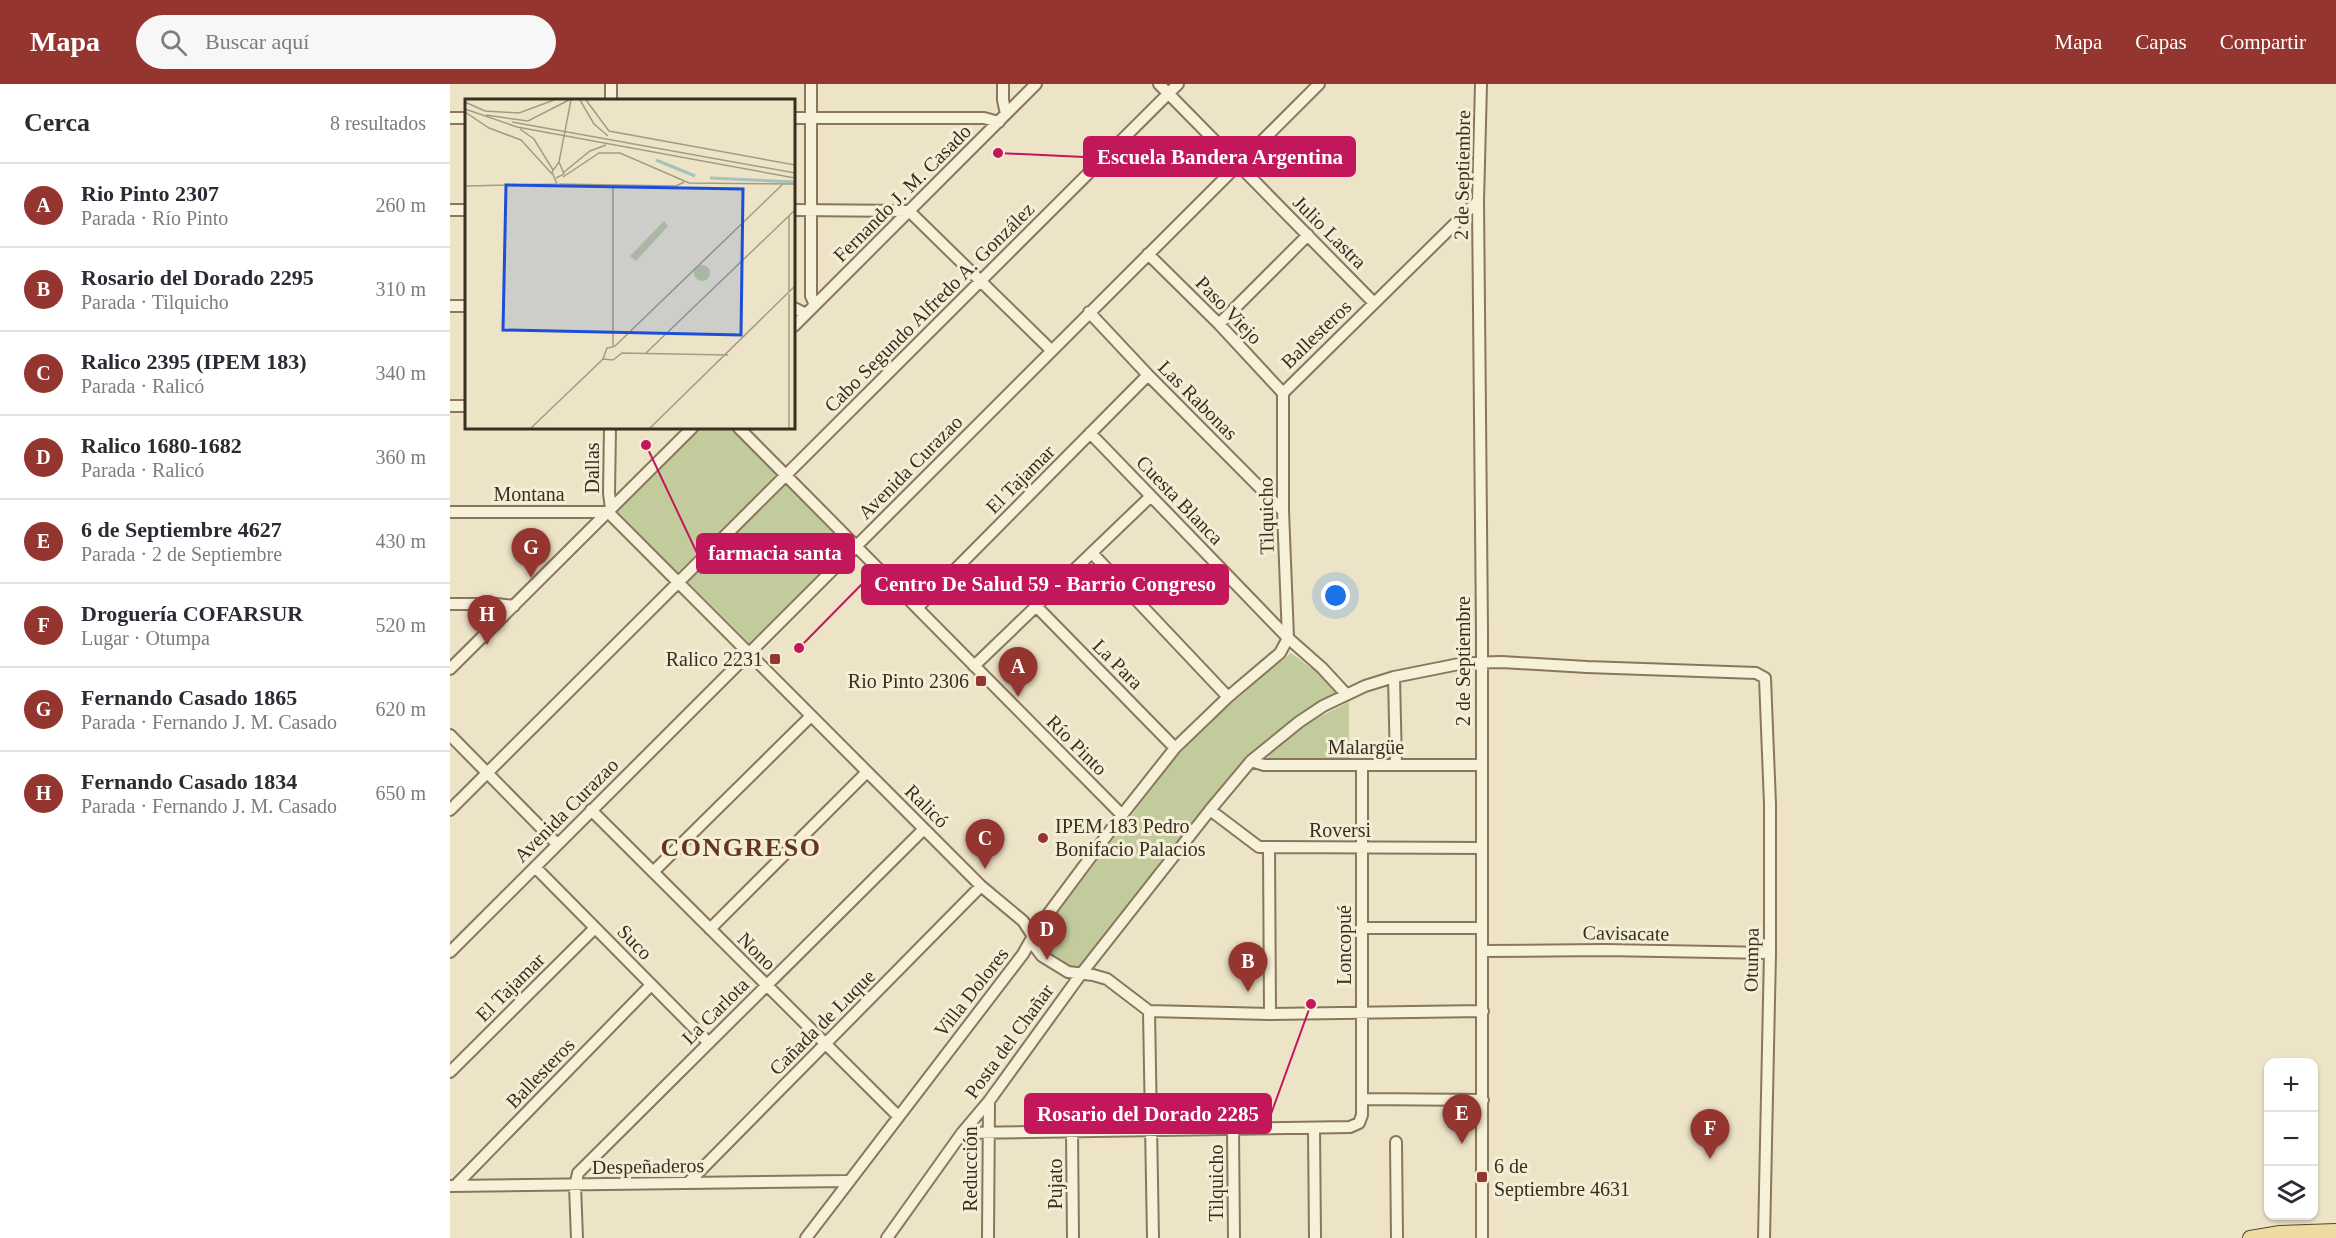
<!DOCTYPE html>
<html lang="es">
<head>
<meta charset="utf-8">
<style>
	body { margin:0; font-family:Georgia,serif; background:#f7f7f7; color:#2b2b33 }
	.controls { position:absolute; right:18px; bottom:18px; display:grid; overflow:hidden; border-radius:12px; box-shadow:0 2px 4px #0004 }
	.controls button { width:54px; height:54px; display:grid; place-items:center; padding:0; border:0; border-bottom:2px solid #e1e1e2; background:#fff; color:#2b2b33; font:30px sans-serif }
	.you { position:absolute; left:886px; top:512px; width:21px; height:21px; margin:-15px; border:4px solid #fff; border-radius:50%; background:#1a73e8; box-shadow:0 0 0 9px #1a73e833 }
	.badge { display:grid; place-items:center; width:39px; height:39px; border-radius:50%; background:#94352f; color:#fff; font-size:20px; font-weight:700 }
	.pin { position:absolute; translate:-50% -50px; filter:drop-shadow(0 2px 3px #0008) }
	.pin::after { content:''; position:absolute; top:32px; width:21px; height:18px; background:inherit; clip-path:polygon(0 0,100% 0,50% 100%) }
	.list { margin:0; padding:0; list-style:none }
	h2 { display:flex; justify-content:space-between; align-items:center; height:78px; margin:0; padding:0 24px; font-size:26px }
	h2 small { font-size:20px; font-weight:400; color:#7c7c81 }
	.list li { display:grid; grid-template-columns:39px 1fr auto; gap:18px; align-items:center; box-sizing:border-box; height:84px; padding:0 24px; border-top:2px solid #e1e1e2 }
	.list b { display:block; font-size:22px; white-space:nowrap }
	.list p { margin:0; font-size:20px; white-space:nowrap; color:#7c7c81 }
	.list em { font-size:20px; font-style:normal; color:#7c7c81 }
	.icon { flex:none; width:33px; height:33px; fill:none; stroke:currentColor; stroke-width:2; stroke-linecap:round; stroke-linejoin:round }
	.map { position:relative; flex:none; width:1886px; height:1154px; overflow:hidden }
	header { display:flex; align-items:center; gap:36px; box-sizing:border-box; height:84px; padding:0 30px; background:#94352f; color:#fff }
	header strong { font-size:28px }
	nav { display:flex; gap:33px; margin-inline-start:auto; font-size:21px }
	.search { width:420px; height:54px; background:#f7f7f7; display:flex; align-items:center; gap:15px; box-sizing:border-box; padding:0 21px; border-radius:33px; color:#7c7c81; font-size:22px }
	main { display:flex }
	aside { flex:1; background:#fff }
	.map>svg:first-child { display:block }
	.green { fill:#c2cb9b }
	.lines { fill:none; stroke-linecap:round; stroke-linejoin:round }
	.minor-casing { stroke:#88775d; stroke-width:14 }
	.major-casing { stroke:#564531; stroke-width:16 }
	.minor { stroke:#f8f1da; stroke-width:10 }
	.major { stroke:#eedba1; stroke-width:14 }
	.poi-dot { fill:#94352f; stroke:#f4eed6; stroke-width:2 }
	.labels { text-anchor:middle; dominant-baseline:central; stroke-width:6; stroke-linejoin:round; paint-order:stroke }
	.street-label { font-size:20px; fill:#392e20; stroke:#f4eed6 }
	.poi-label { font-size:20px; fill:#392e20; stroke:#f4eed6; text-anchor:end }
	.district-label { font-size:26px; font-weight:bold; letter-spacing:1.5px; fill:#643321; stroke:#f4eed6 }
	.inset-river { fill:none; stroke:#a8c1bb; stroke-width:3 }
	.inset-road { fill:none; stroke:#a59b84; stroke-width:1.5 }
	.view { fill:#1d4ed8; fill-opacity:0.15; stroke:#1d4ed8; stroke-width:3 }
	.inset-edge { fill:none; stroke:#392e20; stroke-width:3 }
	.leader { fill:none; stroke:#c2185b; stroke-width:2 }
	.callout-dot { fill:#c2185b; stroke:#f4eed6; stroke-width:2 }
	.callout { fill:#c2185b; stroke:#c2185b; stroke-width:2 }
	.callout-label { font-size:21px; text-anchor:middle; font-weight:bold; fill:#fff }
</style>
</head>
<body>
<header>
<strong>Mapa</strong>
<div class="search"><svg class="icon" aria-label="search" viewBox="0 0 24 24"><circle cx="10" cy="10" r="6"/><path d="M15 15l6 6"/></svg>Buscar aquí</div>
<nav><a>Mapa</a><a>Capas</a><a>Compartir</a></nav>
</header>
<main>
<aside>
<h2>Cerca<small>8 resultados</small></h2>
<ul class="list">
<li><span class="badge">A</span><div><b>Rio Pinto 2307</b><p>Parada · Río Pinto</p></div><em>260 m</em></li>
<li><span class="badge">B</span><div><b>Rosario del Dorado 2295</b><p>Parada · Tilquicho</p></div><em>310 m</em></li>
<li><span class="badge">C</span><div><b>Ralico 2395 (IPEM 183)</b><p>Parada · Ralicó</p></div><em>340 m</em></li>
<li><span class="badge">D</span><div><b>Ralico 1680-1682</b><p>Parada · Ralicó</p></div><em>360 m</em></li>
<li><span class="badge">E</span><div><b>6 de Septiembre 4627</b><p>Parada · 2 de Septiembre</p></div><em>430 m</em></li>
<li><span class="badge">F</span><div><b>Droguería COFARSUR</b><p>Lugar · Otumpa</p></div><em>520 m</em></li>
<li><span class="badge">G</span><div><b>Fernando Casado 1865</b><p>Parada · Fernando J. M. Casado</p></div><em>620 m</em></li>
<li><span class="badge">H</span><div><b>Fernando Casado 1834</b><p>Parada · Fernando J. M. Casado</p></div><em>650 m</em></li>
</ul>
</aside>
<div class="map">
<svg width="1886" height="1154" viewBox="0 0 1886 1154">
	<rect width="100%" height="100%" fill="#ede4c7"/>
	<!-- green -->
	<path class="green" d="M249,344H282L328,390L227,489L165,425Z
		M336,399L400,463L301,561L237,497Z
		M841,569L869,590L888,609L845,634L721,768L688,807L629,889L593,867L590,852L724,675L775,625Z
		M899,618V679L819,677L817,670L852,642Z"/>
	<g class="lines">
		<!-- minor casing -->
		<g class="minor-casing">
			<path id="minor" d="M161,0V16
				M361,0V212L365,221
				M553,0V16L556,30
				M709,0L924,219
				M1031,0L1028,117L1032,547V1154
				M0,34H16
				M344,34H534L549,38
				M0,126H16
				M344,126L459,127L601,266
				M698,170L769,240L833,309
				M0,222H16
				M344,224L356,230
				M639,228L698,291L833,427
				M769,240L858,151
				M344,242L586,0
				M833,309L1028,117
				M833,309V427L838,554
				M0,322H16
				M160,344L159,409L161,425
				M289,344L672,731
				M640,349L838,554L872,584L896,610
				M0,428H158
				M158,428L531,802L573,837L581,849L585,863L592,872L618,888L643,891L657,895L699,927L820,930L1033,927
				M642,469L778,613
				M0,520H46L64,522
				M586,522L725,664
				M467,524L698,291
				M524,582L701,412
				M0,585L242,344
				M944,593L946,681
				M0,651L107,760
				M801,677L814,681H1032
				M0,726L728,0
				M141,726L448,1032
				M760,726L809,763L1032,764
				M819,764L820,930
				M85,783L259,959
				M203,788L361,632
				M912,844H1032
				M260,845L417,688
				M1033,867L1155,866L1320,869
				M0,868L869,0
				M699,927L703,1154
				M0,988L145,844
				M912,1015L1033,1016
				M783,1044L784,1154
				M864,1044L865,1154
				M622,1046L623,1154
				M512,1049L900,1043L909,1039L912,1031V681
				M946,1058L947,1154
				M238,1099L531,802
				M0,1102L397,1097
				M5,1102L201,901
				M127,1154L125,1102L128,1089L474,745
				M356,1154L573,870L587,845L672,731L725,664L778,613L830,569L838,554
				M437,1154L512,1049L539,1017L631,890L760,726L801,677L849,638L873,622L915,602L944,593L1014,579L1052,578L1137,583L1306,589L1315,594L1320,720V869L1314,1154
				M538,1154L539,1017"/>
		</g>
		<!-- major casing -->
		<g class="major-casing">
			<path id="major" d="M1800,1154L1830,1149L1886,1147"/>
		</g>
		<!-- minor -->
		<use href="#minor" class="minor"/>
		<!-- major -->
		<use href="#major" class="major"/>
	</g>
	<!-- markers -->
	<g class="poi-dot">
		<rect x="319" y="569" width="12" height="12" rx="3"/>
		<rect x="525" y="591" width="12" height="12" rx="3"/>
		<circle cx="593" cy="754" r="6"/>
		<rect x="1026" y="1087" width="12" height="12" rx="3"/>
	</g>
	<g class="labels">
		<!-- street labels -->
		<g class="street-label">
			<text transform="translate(1012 91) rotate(-89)">2 de Septiembre</text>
			<text transform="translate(452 109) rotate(-45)">Fernando J. M. Casado</text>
			<text transform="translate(880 148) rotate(45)">Julio Lastra</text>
			<text transform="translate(479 223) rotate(-45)">Cabo Segundo Alfredo A. González</text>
			<text transform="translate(779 226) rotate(46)">Paso Viejo</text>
			<text transform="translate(866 250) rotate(-44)">Ballesteros</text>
			<text transform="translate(748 316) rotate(45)">Las Rabonas</text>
			<text transform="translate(460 383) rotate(-45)">Avenida Curazao</text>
			<text transform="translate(142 384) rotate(-90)">Dallas</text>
			<text transform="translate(570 395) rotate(-45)">El Tajamar</text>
			<text x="79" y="410">Montana</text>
			<text transform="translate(730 416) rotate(46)">Cuesta Blanca</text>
			<text transform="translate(816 432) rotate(-91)">Tilquicho</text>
			<text transform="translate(1013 577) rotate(-90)">2 de Septiembre</text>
			<text transform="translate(668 580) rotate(45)">La Para</text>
			<text transform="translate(627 661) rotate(45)">Río Pinto</text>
			<text x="916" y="663">Malargüe</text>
			<text transform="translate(477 722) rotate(45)">Ralicó</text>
			<text transform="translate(116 726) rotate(-45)">Avenida Curazao</text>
			<text x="890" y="746">Roversi</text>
			<text transform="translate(1176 849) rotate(1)">Cavisacate</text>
			<text transform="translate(185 858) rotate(46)">Suco</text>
			<text transform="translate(894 861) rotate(-90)">Loncopué</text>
			<text transform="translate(307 867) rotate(45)">Nono</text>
			<text transform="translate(1301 876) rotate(-89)">Otumpa</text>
			<text transform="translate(60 903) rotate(-45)">El Tajamar</text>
			<text transform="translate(521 908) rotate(-52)">Villa Dolores</text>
			<text transform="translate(265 927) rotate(-45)">La Carlota</text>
			<text transform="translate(372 938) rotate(-45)">Cañada de Luque</text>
			<text transform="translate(559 957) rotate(-54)">Posta del Chañar</text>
			<text transform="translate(90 989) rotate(-46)">Ballesteros</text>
			<text transform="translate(198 1082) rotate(-1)">Despeñaderos</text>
			<text transform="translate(520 1085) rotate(-90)">Reducción</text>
			<text transform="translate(766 1099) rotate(-90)">Tilquicho</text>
			<text transform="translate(605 1100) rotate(-90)">Pujato</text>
		</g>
		<!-- poi labels -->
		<g class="poi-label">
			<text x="313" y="575">Ralico 2231</text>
			<text x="519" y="597">Rio Pinto 2306</text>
			<text x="605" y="742" text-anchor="start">IPEM 183 Pedro<tspan x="605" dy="23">Bonifacio Palacios</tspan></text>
			<text x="1044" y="1082" text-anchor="start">6 de<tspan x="1044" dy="23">Septiembre 4631</tspan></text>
		</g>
		<!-- district labels -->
		<g class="district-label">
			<text x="291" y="763">CONGRESO</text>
		</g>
	</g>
	<!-- overview -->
	<g transform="translate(15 15)">
		<rect width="330" height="330" fill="#ede4c7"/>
		<path d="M199,122L203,127L171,162L165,157ZM229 174a8 8 0 1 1 16 0a8 8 0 1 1-16 0Z" fill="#c2cb9b"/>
		<path class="inset-river" d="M191,61L230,77M245,79L330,83"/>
		<path class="inset-road" d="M115,1L129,25L143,37M121,1L144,32L330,66M0,3L20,12L54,14L89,1M0,10L52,28L330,79M0,13L24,29L56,41L87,75M21,16L63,22L104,1M47,23L330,74M55,30L69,40L88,71M99,73L125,52L141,46M98,78L134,54H155L224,84L330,85M91,79L99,75L94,63M92,85L87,73L94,63L106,1M94,85L211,87L219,83M0,87L91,85M324,117V193M148,248V86M149,248L318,85M181,254L330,111M138,260L148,261L157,254L263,256M66,329L138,260L142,249L148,248M185,329L330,187M324,329V195"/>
		<path class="view" d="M41,86L278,90L276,236L38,231Z"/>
		<rect width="330" height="330" class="inset-edge"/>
	</g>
	<!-- callouts -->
	<path class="leader" d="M548 69L634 73M196 361L247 469M349 564L412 500M861 920L821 1030"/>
	<g class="callout-dot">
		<circle cx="548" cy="69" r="6"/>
		<circle cx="196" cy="361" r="6"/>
		<circle cx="349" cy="564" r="6"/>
		<circle cx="861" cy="920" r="6"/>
	</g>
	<g class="callout">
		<rect x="634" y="53" width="271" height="39" rx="6"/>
		<rect x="247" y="450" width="157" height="39" rx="6"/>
		<rect x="412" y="481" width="366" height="39" rx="6"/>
		<rect x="575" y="1010" width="246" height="39" rx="6"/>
	</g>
	<g class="callout-label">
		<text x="770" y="80">Escuela Bandera Argentina</text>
		<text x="325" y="476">farmacia santa</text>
		<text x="595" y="507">Centro De Salud 59 - Barrio Congreso</text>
		<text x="698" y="1037">Rosario del Dorado 2285</text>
	</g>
</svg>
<div class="controls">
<button>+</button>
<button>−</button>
<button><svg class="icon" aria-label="layers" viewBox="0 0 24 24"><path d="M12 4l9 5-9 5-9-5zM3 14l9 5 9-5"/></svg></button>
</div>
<div class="you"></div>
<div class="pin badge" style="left:568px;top:613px">A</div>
<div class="pin badge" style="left:798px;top:908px">B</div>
<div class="pin badge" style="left:535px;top:785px">C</div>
<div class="pin badge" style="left:597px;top:876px">D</div>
<div class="pin badge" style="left:1012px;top:1060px">E</div>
<div class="pin badge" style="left:1260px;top:1075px">F</div>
<div class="pin badge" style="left:81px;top:494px">G</div>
<div class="pin badge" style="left:37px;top:561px">H</div>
</div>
</main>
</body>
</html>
